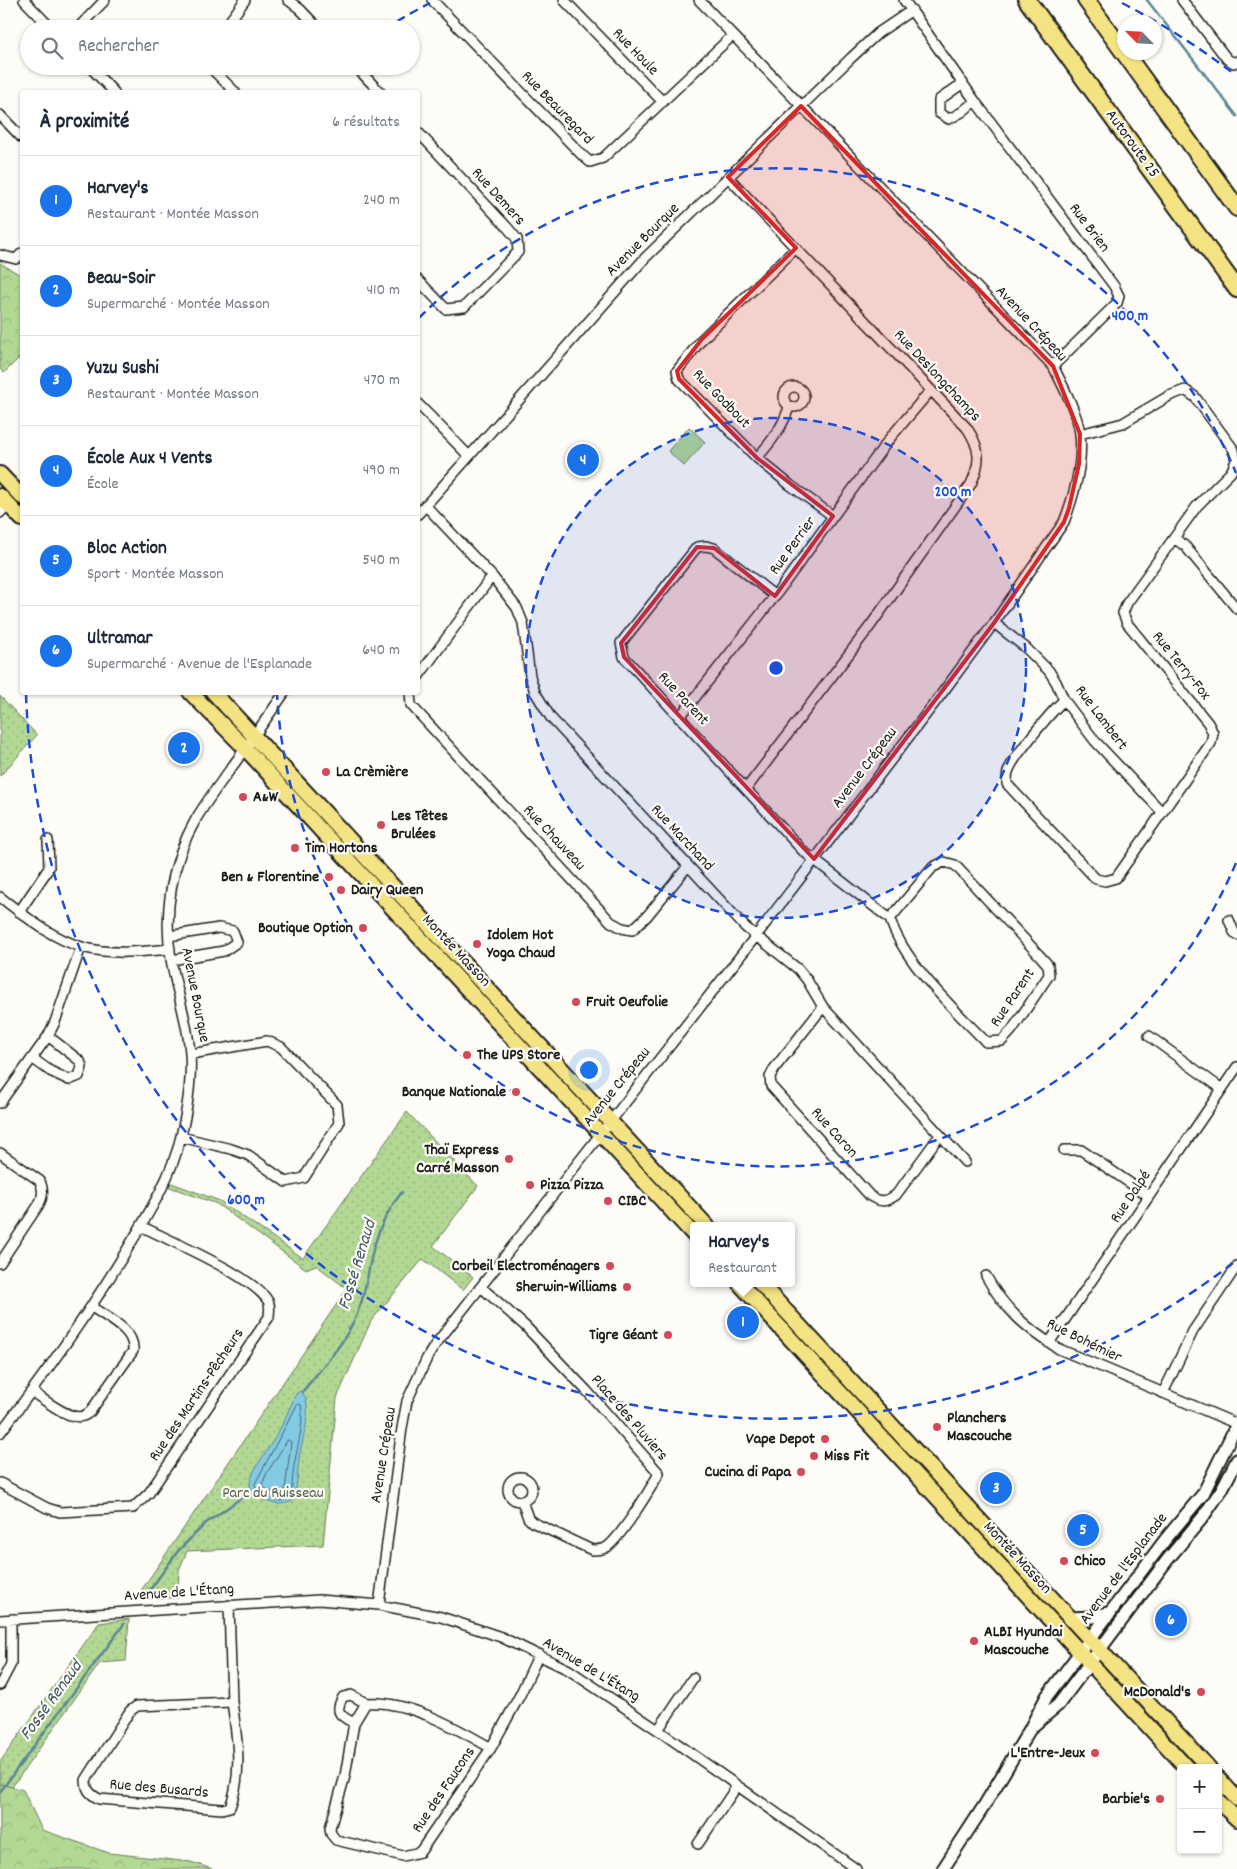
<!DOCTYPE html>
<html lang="fr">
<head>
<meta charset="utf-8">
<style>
	body { margin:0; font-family:Dekko,sans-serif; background:#f6f6f7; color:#1f2937 }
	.controls { position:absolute; right:15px; bottom:15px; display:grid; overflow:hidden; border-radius:5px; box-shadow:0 1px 4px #0004 }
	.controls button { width:45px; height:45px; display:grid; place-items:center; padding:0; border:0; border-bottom:1px solid #e0e1e3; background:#fff; color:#1f2937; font:25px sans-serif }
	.compass { position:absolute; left:1117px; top:15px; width:45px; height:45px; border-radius:50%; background:#fff; box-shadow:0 1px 4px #0004; rotate:295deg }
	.you { position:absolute; left:588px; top:1069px; width:18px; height:18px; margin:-12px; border:4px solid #fff; border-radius:50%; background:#1a73e8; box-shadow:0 0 0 8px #1a73e833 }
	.badge { display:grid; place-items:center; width:32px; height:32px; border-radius:50%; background:#1a73e8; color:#fff; font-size:16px; font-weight:700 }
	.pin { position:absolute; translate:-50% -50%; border:2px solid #fff; box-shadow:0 1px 5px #0006 }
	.popup { position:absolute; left:690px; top:1222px; width:105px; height:65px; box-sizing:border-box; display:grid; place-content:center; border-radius:5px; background:#fff; filter:drop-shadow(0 1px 4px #0005); font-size:16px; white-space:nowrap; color:#747a83 }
	.popup b { font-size:19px; color:#1f2937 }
	.popup::after { content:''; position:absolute; left:50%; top:100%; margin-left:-10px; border:10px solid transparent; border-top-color:#fff }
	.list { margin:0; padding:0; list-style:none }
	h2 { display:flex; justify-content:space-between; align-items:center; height:65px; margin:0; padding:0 20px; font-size:21px }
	h2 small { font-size:16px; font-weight:400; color:#747a83 }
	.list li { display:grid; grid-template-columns:32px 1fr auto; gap:15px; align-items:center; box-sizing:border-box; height:90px; padding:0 20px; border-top:1px solid #e0e1e3 }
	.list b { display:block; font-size:19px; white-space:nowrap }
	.list p { margin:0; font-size:16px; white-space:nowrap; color:#747a83 }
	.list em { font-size:16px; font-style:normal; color:#747a83 }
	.icon { flex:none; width:28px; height:28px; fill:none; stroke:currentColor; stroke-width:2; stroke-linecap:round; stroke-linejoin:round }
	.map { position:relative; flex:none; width:1237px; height:1869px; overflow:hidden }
	.search { position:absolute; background:#fff; box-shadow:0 1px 4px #0004; left:20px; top:20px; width:400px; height:55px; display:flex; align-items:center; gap:12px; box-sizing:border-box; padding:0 18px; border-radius:28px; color:#747a83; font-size:19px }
	.panel { position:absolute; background:#fff; box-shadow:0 1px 4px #0004; left:20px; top:90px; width:400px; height:605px; border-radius:5px }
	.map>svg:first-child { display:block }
	.forest { fill:url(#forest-crowns); stroke:#677a58 }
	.park { fill:url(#park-dots); stroke:#677a58 }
	.pitch { fill:#b2d894; stroke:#677a58 }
	.water { fill:#83cbe4; stroke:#5a8594 }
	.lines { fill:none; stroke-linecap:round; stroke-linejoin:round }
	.shore { stroke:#45626c; stroke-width:1 }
	.stream { stroke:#5a8594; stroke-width:2.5 }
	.minor-casing { stroke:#1c1c1c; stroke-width:12 }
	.tertiary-casing { stroke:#1c1c1c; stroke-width:15 }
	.primary-casing { stroke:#1c1c1c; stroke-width:18 }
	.motorway-casing { stroke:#1c1c1c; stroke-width:20 }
	.minor { stroke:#fdfcf7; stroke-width:9 }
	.tertiary { stroke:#fdfcf7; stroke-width:11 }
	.primary { stroke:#f4e382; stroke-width:14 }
	.motorway { stroke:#f4e382; stroke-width:16 }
	.marked { fill:#d62828; fill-opacity:0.2; stroke:#d62828; stroke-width:4; stroke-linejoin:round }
	.ring { fill:none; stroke:#1d4ed8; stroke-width:2.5; stroke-dasharray:9 6 }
	.poi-dot { fill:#d1495b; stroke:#fdfcf7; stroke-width:2 }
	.labels { text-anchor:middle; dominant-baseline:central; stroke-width:4.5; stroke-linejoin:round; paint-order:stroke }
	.street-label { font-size:16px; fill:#1c1c1c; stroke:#fdfcf7 }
	.poi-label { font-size:16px; font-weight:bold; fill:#1c1c1c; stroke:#fdfcf7; text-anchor:start }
	.park-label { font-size:16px; fill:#505e46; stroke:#fdfcf7 }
	.water-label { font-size:18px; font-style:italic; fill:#405962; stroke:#fdfcf7 }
	.centre { fill:#1d4ed8; stroke:#fdfcf7; stroke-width:2.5 }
	.ring-label { font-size:15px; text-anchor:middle; font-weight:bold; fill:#1d4ed8; stroke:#fdfcf7; stroke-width:4.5; stroke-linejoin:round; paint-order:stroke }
</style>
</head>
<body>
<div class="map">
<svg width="1237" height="1869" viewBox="0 0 1237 1869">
	<defs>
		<pattern id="forest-crowns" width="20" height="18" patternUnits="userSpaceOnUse" patternTransform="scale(1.25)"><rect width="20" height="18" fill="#b2d894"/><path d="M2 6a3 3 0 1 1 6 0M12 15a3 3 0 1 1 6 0" fill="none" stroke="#98b97f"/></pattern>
		<pattern id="park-dots" width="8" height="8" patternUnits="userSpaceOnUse" patternTransform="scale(1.25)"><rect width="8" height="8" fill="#b2d894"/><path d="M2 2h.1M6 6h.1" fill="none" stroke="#98b97f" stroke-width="1.8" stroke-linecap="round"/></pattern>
	</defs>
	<rect width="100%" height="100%" fill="#fdfcf7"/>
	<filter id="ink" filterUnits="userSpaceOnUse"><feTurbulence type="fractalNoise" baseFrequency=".02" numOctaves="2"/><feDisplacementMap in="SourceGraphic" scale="10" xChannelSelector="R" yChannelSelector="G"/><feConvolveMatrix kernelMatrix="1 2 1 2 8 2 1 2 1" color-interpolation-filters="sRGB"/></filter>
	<g filter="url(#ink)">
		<!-- forest -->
		<path class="forest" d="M0,263L22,276V357L21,356L4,373L0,369Z
			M0,1783L23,1790L42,1830L109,1853L191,1862L212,1869H0Z"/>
		<!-- park -->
		<path class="park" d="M0,696L37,735L0,776Z
			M407,1112L478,1186L433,1246L473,1277L463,1290L423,1259L371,1321L337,1398L323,1545L187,1551L179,1570L178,1598H136L347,1289L316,1265L306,1269L217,1204L167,1186L169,1182L220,1201L303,1258Z
			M129,1619L126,1661L100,1663L12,1787L0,1784V1762L99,1623Z"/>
		<!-- pitch -->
		<path class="pitch" d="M689,427L705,442L684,466L668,451Z"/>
		<!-- water -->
		<path class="water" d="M300,1391C316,1402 301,1442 299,1459C297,1473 298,1488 292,1501C281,1506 274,1504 263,1500C256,1498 249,1492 250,1483C252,1469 269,1449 276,1436C284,1422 290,1407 296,1394Z"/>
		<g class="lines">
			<!-- shore -->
			<path class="shore" d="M298,1404L301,1405C305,1427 295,1452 293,1474C292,1480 293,1491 289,1497C281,1507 256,1495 255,1484Z
				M288,1440L291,1442L285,1490L283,1493C276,1494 265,1491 262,1484L267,1473Z"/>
			<!-- stream -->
			<path class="stream" d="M1147,0L1237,116
				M302,1392C325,1364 350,1338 361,1303C367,1284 369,1265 374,1246C380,1226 389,1208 402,1192
				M147,1594L178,1551L206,1523L251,1491
				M0,1792L124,1624"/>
			<!-- minor casing -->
			<g class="minor-casing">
				<path id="minor" d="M24,0L52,29
					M288,0L300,9L319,29
					M432,0L582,155L590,162L603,158L733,35
					M564,0L663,102
					M904,0L975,101L1114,286L1119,296L1117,303L1053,366
					M1182,0L1227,59L1234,63L1237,61
					M77,29L105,0
					M224,29L245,0
					M89,66L114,92
					M209,66L235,92
					M355,66L380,92
					M963,83L939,100V113L949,119L962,112L975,101
					M0,115L22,138
					M418,132L507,227L517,239L518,252L464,307L446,309L418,280
					M728,177L967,428C981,449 981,462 971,484L871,625L746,789
					M796,248L702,339L677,371L679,379L757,458L790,485L833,516
					M0,255L16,259L22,253
					M784 397a10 10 0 1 1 20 0a10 10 0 1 1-20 0Z
					M418,404L469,456
					M757,458C771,442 783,427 789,407
					M425,505L492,576L517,608L523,623L530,676L535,692L551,718L745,927L798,969L807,980L823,1007L965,1162
					M0,513L8,504
					M418,514L645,258L851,58L878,33L912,10
					M1174,538L1185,546L1237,609
					M775,596L714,548L706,546L697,547L621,643L624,657L803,851L890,919L933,867L944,862L955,865L1041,957L1048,965L1049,975L1012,1030L1002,1041L986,1042C954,1009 904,963 890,919
					M994,623L1026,648L1049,671L1056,682L1064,700L1095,741L1162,812
					M418,677L492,576
					M410,692L411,705L611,922L622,928L632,930L647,916L688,866
					M1064,700C1052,711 1012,758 1008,772C1007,775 1007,780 1007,784L1096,879L1105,881L1116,878L1211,743L1213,733L1208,723L1127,623L1123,613L1127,603L1197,506L1231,472L1236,461L1234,450L1195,397L1185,390L1169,396L1123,423L1080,434
					M679,718L775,596L890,438L931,390
					M0,897C25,916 51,938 82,947C110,955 141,952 170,949
					M19,912L49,868L48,840
					M1229,920L1234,932L1237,935
					M169,936L219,928L233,931L237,942L224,951L171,960
					M823,1007L774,1069L770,1077L771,1086L870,1196C881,1203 886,1202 896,1195L940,1135
					M1149,1036L1222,1089
					M32,1058L50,1071L69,1080L79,1076L82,1067L80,1061L48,1036
					M0,1103L48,1036L55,1022L81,947
					M181,1137L231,1149L248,1155L286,1182L304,1178L339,1123L337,1105L281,1047L267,1041L191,1054
					M1064,1150H1081L1149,1196
					M0,1153L40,1181C44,1191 43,1197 38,1206L0,1263
					M986,1276C1004,1309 1027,1329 1059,1349L1237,1424
					M481,1287L525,1326L586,1390L659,1473C650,1490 621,1537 607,1547C602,1550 598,1550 592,1550L532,1522L528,1518L522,1501
					M1049,1343L1237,1067
					M32,1392C44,1399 70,1421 83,1416C86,1415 88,1413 90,1412L133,1351C135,1329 108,1319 92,1307
					M1163,1393L1193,1331L1237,1266
					M0,1433C46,1373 89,1313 128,1248C149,1213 172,1176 181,1136C187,1110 192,1079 190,1053C188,1021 176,991 171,959C163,911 172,861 196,819C206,802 218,786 229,771C248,745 266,719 285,692
					M508 1489a12 12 0 1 1 24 0a12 12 0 1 1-24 0Z
					M0,1483L47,1508L60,1512L133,1508L149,1493L269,1317C269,1312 271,1306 268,1301C253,1276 170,1241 141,1226
					M229,1605L232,1702L137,1706L130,1711L86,1780C86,1790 90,1794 99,1799L222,1809L230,1807C243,1773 237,1737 232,1702
					M379,1605L402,1428L407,1401L414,1386L427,1358L435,1345L756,936L940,696L994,623L1064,522C1074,496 1083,463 1080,434C1078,414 1062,384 1053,366L699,0
					M0,1620L319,1600L379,1605L441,1617L501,1637L569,1670L658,1730L856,1869
					M0,1685L11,1664V1619
					M354,1723C340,1716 334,1712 343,1697L351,1695L366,1703
					M658,1730L693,1678
					M491,1748C457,1728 405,1699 366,1703L354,1723L345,1776L330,1828L331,1834L336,1840L403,1856L420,1852L491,1748L520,1695L539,1654
					M698,1844L737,1786"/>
			</g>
			<!-- tertiary casing -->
			<g class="tertiary-casing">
				<path id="tertiary" d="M1069,1618L1093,1617L1111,1612
					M1034,1725L1058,1705L1168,1559L1203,1517L1222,1489L1237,1460
					M943,1869L984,1806L1030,1729L1047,1696L1165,1540L1203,1494L1237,1424"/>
			</g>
			<!-- primary casing -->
			<g class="primary-casing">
				<path id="primary" d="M0,474L22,497
					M0,496L22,519
					M190,692L245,748L694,1235
					M213,692L707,1226
					M739,1283L1187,1768
					M760,1283L1209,1768
					M1218,1778L1237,1799
					M1218,1801L1237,1819"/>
			</g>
			<!-- motorway casing -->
			<g class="motorway-casing">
				<path id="motorway" d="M1027,0L1237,289
					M1086,0L1237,208"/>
			</g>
			<!-- minor -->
			<use href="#minor" class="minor"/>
			<!-- tertiary -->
			<use href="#tertiary" class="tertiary"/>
			<!-- primary -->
			<use href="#primary" class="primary"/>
			<!-- motorway -->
			<use href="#motorway" class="motorway"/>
		</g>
	</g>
	<!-- marked area -->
	<path class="marked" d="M801,106L1053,366L1080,434L1079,464L1069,508L1064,522L994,623L814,859L624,657L621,643L697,547L714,548L775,596L833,516L757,458L679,379L677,371L702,339L796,248L728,177Z"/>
	<!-- distance rings -->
	<circle cx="776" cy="668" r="250" fill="#1d4ed8" fill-opacity=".12"/>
	<g class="ring">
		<circle cx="776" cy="668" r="250"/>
		<path d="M1236 863A500 500 0 0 1 277 694M419 318A500 500 0 0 1 1236 473"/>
		<path d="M1233 1263A750 750 0 0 1 26 694M384 29A750 750 0 0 1 430 3M1122 3A750 750 0 0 1 1233 73"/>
	</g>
	<!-- markers -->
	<g class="poi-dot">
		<circle cx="326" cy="772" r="5"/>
		<circle cx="243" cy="797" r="5"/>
		<circle cx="381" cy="825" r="5"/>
		<circle cx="295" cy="848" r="5"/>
		<circle cx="329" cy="877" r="5"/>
		<circle cx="341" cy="890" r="5"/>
		<circle cx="363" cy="928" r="5"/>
		<circle cx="477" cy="944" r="5"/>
		<circle cx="576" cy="1002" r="5"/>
		<circle cx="467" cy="1055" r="5"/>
		<circle cx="516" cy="1092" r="5"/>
		<circle cx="509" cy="1159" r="5"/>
		<circle cx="530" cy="1185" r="5"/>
		<circle cx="608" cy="1201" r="5"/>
		<circle cx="610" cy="1266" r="5"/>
		<circle cx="627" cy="1287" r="5"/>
		<circle cx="668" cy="1335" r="5"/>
		<circle cx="937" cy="1427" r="5"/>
		<circle cx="825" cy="1439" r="5"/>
		<circle cx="814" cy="1456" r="5"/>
		<circle cx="801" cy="1472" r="5"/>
		<circle cx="1064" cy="1561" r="5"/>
		<circle cx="974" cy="1641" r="5"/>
		<circle cx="1201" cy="1692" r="5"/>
		<circle cx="1095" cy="1753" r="5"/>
		<circle cx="1160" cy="1799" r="5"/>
	</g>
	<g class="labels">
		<!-- street labels -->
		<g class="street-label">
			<text transform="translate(635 52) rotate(46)">Rue Houle</text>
			<text transform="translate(557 108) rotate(46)">Rue Beauregard</text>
			<text transform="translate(1132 144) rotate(54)">Autoroute 25</text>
			<text transform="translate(498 197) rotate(48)">Rue Demers</text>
			<text transform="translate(1089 228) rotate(53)">Rue Brien</text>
			<text transform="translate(643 240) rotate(-45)">Avenue Bourque</text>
			<text transform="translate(1031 324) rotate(47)">Avenue Crépeau</text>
			<text transform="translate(937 376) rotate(47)">Rue Deslongchamps</text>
			<text transform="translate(721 399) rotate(46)">Rue Godbout</text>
			<text transform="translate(793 546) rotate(-54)">Rue Perrier</text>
			<text transform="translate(1181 666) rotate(51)">Rue Terry-Fox</text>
			<text transform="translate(683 699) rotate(47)">Rue Parent</text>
			<text transform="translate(1101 718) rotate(53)">Rue Lambert</text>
			<text transform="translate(865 768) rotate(-53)">Avenue Crépeau</text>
			<text transform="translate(554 838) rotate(47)">Rue Chauveau</text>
			<text transform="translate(682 838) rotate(47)">Rue Marchand</text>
			<text transform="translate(456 951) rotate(47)">Montée Masson</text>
			<text transform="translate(195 995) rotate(79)">Avenue Bourque</text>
			<text transform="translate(1013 998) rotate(-56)">Rue Parent</text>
			<text transform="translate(617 1087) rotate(-51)">Avenue Crépeau</text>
			<text transform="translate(834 1133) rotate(48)">Rue Caron</text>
			<text transform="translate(1131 1197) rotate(-56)">Rue Dalpé</text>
			<text transform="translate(1084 1341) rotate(26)">Rue Bohémier</text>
			<text transform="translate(197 1395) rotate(-56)">Rue des Martins-Pêcheurs</text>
			<text transform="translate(629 1418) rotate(49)">Place des Pluviers</text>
			<text transform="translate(384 1455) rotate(-81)">Avenue Crépeau</text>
			<text transform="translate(1017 1558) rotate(47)">Montée Masson</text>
			<text transform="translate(1124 1569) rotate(-53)">Avenue de l'Esplanade</text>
			<text transform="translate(179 1593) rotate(-4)">Avenue de L'Étang</text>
			<text transform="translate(591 1670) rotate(31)">Avenue de L'Étang</text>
			<text transform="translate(159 1789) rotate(5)">Rue des Busards</text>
			<text transform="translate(444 1790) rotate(-56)">Rue des Faucons</text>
		</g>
		<!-- poi labels -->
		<g class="poi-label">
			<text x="336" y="772">La Crèmière</text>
			<text x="253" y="797">A&amp;W</text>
			<text x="391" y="816">Les Têtes<tspan x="391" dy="18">Brulées</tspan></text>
			<text x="305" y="848">Tim Hortons</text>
			<text x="319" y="877" text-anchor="end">Ben &amp; Florentine</text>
			<text x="351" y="890">Dairy Queen</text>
			<text x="353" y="928" text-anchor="end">Boutique Option</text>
			<text x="487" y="935">Idolem Hot<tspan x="487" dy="18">Yoga Chaud</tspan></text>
			<text x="586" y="1002">Fruit Oeufolie</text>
			<text x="477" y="1055">The UPS Store</text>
			<text x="506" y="1092" text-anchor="end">Banque Nationale</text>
			<text x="499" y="1150" text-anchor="end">Thaï Express<tspan x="499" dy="18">Carré Masson</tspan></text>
			<text x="540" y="1185">Pizza Pizza</text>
			<text x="618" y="1201">CIBC</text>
			<text x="600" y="1266" text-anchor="end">Corbeil Electroménagers</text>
			<text x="617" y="1287" text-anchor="end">Sherwin-Williams</text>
			<text x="658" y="1335" text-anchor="end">Tigre Géant</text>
			<text x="947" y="1418">Planchers<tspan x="947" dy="18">Mascouche</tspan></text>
			<text x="815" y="1439" text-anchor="end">Vape Depot</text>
			<text x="824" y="1456">Miss Fit</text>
			<text x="791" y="1472" text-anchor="end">Cucina di Papa</text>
			<text x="1074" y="1561">Chico</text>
			<text x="984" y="1632">ALBI Hyundai<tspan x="984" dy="18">Mascouche</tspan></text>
			<text x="1191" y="1692" text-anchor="end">McDonald's</text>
			<text x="1085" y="1753" text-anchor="end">L'Entre-Jeux</text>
			<text x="1150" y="1799" text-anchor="end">Barbie's</text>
		</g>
		<!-- park labels -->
		<g class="park-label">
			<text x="273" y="1493">Parc du Ruisseau</text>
		</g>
		<!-- water labels -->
		<g class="water-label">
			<text transform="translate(358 1265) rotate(-73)">Fossé Renaud</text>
			<text transform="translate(52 1701) rotate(-54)">Fossé Renaud</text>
		</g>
	</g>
	<circle cx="776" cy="668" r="8" class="centre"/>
	<g class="ring-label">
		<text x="1130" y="320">400 m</text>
		<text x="953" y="496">200 m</text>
		<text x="246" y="1204">600 m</text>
	</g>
</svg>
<div class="controls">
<button>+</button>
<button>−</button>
</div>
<svg class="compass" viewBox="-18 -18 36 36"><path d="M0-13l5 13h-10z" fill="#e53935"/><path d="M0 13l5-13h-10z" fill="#747a83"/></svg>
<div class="you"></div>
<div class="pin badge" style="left:743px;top:1322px">1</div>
<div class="popup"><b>Harvey's</b>Restaurant</div>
<div class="pin badge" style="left:184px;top:748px">2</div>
<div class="pin badge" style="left:996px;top:1488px">3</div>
<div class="pin badge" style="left:583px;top:460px">4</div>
<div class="pin badge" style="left:1083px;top:1530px">5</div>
<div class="pin badge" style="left:1171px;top:1620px">6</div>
<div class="search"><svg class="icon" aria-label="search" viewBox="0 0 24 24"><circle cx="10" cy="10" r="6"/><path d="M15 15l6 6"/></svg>Rechercher</div>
<section class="panel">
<h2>À proximité<small>6 résultats</small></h2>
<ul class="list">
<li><span class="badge">1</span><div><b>Harvey's</b><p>Restaurant · Montée Masson</p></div><em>240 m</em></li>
<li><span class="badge">2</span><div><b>Beau-Soir</b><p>Supermarché · Montée Masson</p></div><em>410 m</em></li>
<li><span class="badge">3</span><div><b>Yuzu Sushi</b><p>Restaurant · Montée Masson</p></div><em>470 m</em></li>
<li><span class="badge">4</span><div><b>École Aux 4 Vents</b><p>École</p></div><em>490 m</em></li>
<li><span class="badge">5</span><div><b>Bloc Action</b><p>Sport · Montée Masson</p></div><em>540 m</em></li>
<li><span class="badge">6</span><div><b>Ultramar</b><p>Supermarché · Avenue de l'Esplanade</p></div><em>640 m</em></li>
</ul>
</section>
</div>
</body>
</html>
